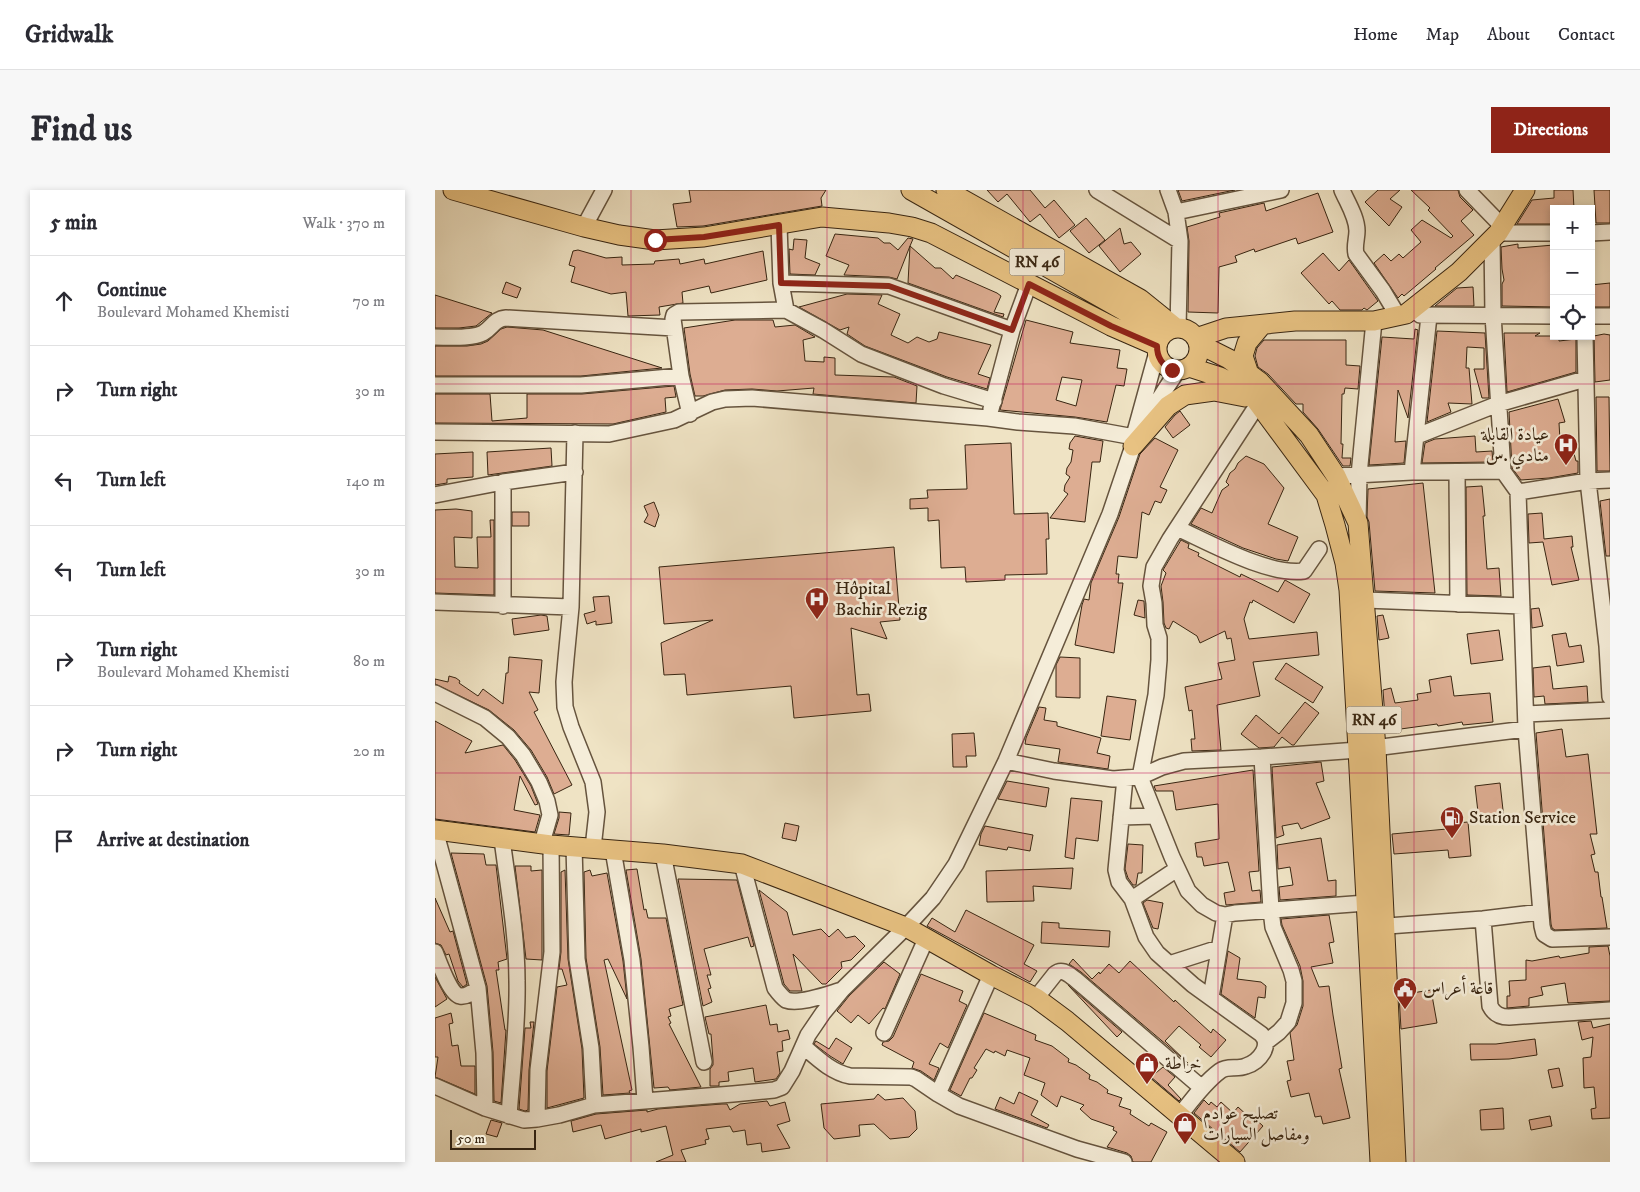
<!DOCTYPE html>
<html lang="en">
<head>
<meta charset="utf-8">
<style>
	body { margin:0; font-family:"IM FELL DW Pica",Amiri,serif; background:#f7f7f7; color:#2b2b33 }
	.controls { position:absolute; right:15px; top:15px; display:grid; overflow:hidden; border-radius:0px; box-shadow:0 2px 8px #0003 }
	.controls button { width:45px; height:45px; display:grid; place-items:center; padding:0; border:0; border-bottom:1px solid #e1e1e2; background:#fff; color:#2b2b33; font:25px sans-serif }
	.scale { position:absolute; left:15px; bottom:12px; width:86px; box-sizing:border-box; padding-left:5px; border:2px solid #382511; border-top:0; font-size:14px; line-height:18px; white-space:nowrap; color:#382511; -webkit-text-stroke:4px #f5edd9; paint-order:stroke }
	.stop { position:absolute; width:15px; height:15px; margin:-11px; border:4px solid #8f2418; border-radius:50%; background:#fff }
	.stop.end { background:#8f2418; border-color:#fff; box-shadow:0 1px 5px #0008 }
	.list { margin:0; padding:0; list-style:none }
	h2 { display:flex; justify-content:space-between; align-items:center; height:65px; margin:0; padding:0 20px; font-size:21px }
	h2 small { font-size:16px; font-weight:400; color:#7c7c81 }
	.list li { display:grid; grid-template-columns:32px 1fr auto; gap:15px; align-items:center; box-sizing:border-box; height:90px; padding:0 20px; border-top:1px solid #e1e1e2 }
	.list b { display:block; font-size:19px; white-space:nowrap }
	.list p { margin:0; font-size:16px; white-space:nowrap; color:#7c7c81 }
	.list em { font-size:16px; font-style:normal; color:#7c7c81 }
	.icon { flex:none; width:28px; height:28px; fill:none; stroke:currentColor; stroke-width:2; stroke-linecap:round; stroke-linejoin:round }
	.map { position:relative; flex:none; width:1175px; height:972px; overflow:hidden; border-radius:0px }
	header { display:flex; align-items:center; gap:30px; box-sizing:border-box; height:70px; padding:0 25px; background:#fff; border-bottom:1px solid #e1e1e2 }
	header strong { font-size:24px }
	nav { display:flex; gap:28px; margin-inline-start:auto; font-size:18px }
	.intro { display:flex; align-items:center; justify-content:space-between; box-sizing:border-box; height:120px; padding:0 30px }
	h1 { margin:0; font-size:35px }
	.button { padding:12px 22px; border-radius:0px; background:#8f2418; color:#fff; font-size:18px; font-weight:700 }
	main { display:flex; gap:30px; padding:0 30px }
	aside { flex:1; background:#fff; border-radius:0px; box-shadow:0 2px 8px #0003 }
	.map>svg:first-child { display:block }
	.building { fill:#ddad92; stroke:#382511; fill-rule:evenodd }
	.lines { fill:none; stroke-linecap:round; stroke-linejoin:round }
	.minor-casing { stroke:#66543e; stroke-width:18 }
	.major-casing { stroke:#382511; stroke-width:21 }
	.minor { stroke:#f5edd9; stroke-width:15 }
	.major { stroke:#e8c282; stroke-width:19 }
	.route { stroke:#8f2418; stroke-width:6 }
	.grid { fill:none; stroke:#c2185b; stroke-width:1; stroke-opacity:0.55 }
	.labels { text-anchor:middle; dominant-baseline:central; stroke-width:5; stroke-linejoin:round; paint-order:stroke }
	.shield { fill:#f5edd9; stroke:#71614d; stroke-width:1 }
	.shield-label { font-size:16px; font-weight:bold; fill:#382511 }
	.poi-label { font-size:18px; fill:#382511; stroke:#f5edd9; text-anchor:start }
</style>
</head>
<body>
<header>
<strong>Gridwalk</strong>
<nav><a>Home</a><a>Map</a><a>About</a><a>Contact</a></nav>
</header>
<div class="intro"><h1>Find us</h1><a class="button">Directions</a></div>
<main>
<aside>
<h2>5 min<small>Walk · 370 m</small></h2>
<ul class="list">
<li><svg class="icon" aria-label="ahead" viewBox="0 0 24 24"><path d="M12 20V5M6 11l6-6 6 6"/></svg><div><b>Continue</b><p>Boulevard Mohamed Khemisti</p></div><em>70 m</em></li>
<li><svg class="icon" aria-label="right" viewBox="0 0 24 24"><path d="M7 20v-9h11M14 6l5 5-5 5"/></svg><div><b>Turn right</b></div><em>30 m</em></li>
<li><svg class="icon" aria-label="left" viewBox="0 0 24 24"><path d="M17 20v-9H6M10 6l-5 5 5 5"/></svg><div><b>Turn left</b></div><em>140 m</em></li>
<li><svg class="icon" aria-label="left" viewBox="0 0 24 24"><path d="M17 20v-9H6M10 6l-5 5 5 5"/></svg><div><b>Turn left</b></div><em>30 m</em></li>
<li><svg class="icon" aria-label="right" viewBox="0 0 24 24"><path d="M7 20v-9h11M14 6l5 5-5 5"/></svg><div><b>Turn right</b><p>Boulevard Mohamed Khemisti</p></div><em>80 m</em></li>
<li><svg class="icon" aria-label="right" viewBox="0 0 24 24"><path d="M7 20v-9h11M14 6l5 5-5 5"/></svg><div><b>Turn right</b></div><em>20 m</em></li>
<li><svg class="icon" aria-label="arrive" viewBox="0 0 24 24"><path d="M6 21V4h12l-3 4 3 4H6"/></svg><div><b>Arrive at destination</b></div></li>
</ul>
</aside>
<div class="map">
<svg width="1175" height="972" viewBox="0 0 1175 972">
	<rect width="100%" height="100%" fill="#efe3c4"/>
	<filter id="stains"><feTurbulence type="fractalNoise" baseFrequency=".004" numOctaves="4"/><feColorMatrix values="0 0 0 0 .2 0 0 0 0 .09 0 0 0 0 .02 0 0 0 .5 -.17"/></filter>
	<radialGradient id="worn" r=".72"><stop offset=".6" stop-color="#630" stop-opacity="0"/><stop offset="1" stop-color="#630" stop-opacity=".3"/></radialGradient>
	<!-- building -->
	<path class="building" d="M254,0H391L386,8L387,16L268,36L242,37L238,14L256,12Z
		M552,0H595L610,18L619,10L640,35L624,48L605,24L595,32L572,4L563,12Z
		M743,0H800L747,11Z
		M943,0H965L955,9L967,17L954,36L930,12Z
		M976,0H1023L1025,7L1038,20L1026,31L1039,45L1000,78L1001,79L969,106L967,104L963,108L939,73L949,64L956,71L964,64L968,68L986,52L976,40L987,30L1016,48L1018,46L993,20L995,18Z
		M1119,0H1138L1139,19H1119V27L1116,28V34H1082L1097,10L1119,8Z
		M1159,0H1175V33H1161Z
		M883,3L898,42L863,54L861,48L820,62L819,59L800,66L802,72L784,77L783,123L753,122L754,51L752,37L785,27L784,23L829,13L831,21Z
		M651,28L670,50L654,63L635,41Z
		M685,38L689,54L696,52L706,64L685,82L664,56Z
		M400,44L443,48L449,53H455L463,60L473,48L478,49L475,56L500,78H506L518,89L521,85L562,103L566,106L559,122L569,124L568,127L473,93L475,56L462,89L454,87L409,85L414,75L391,66Z
		M359,49L372,50L370,68L385,74L380,85L355,84L354,59L358,60Z
		M1083,54V58L1119,55V117L1067,116V94L1069,90L1067,79L1066,57Z
		M143,60L171,68L187,67V75L219,74L220,71L244,69L245,74L269,69L270,74L328,61L332,90L276,103L274,96L247,102L248,113L224,117L225,125L193,126L191,102L176,104L136,92L140,77L134,75L138,61Z
		M888,63L904,81L914,70L943,111L932,120L929,118L927,120H905L897,111L894,114L866,83Z
		M71,92L86,98L82,108L67,103Z
		M1175,93V117H1156V95Z
		M1038,97L1039,116H1000L1022,98Z
		M412,104L447,105L443,114L465,124L456,145L473,153L482,147L494,152L502,149L504,142L556,155L543,184L555,188L552,199L512,187L430,156L412,144L414,137L405,140L364,117Z
		M0,105L57,123L41,136L24,138H0Z
		M300,130H338L340,137L360,135L380,147L368,150L370,171L389,172V167L400,168V185L459,187L482,196L481,213L378,204L379,198L342,201L317,199L290,200L268,206H260L255,184L249,138Z
		M591,130L638,142L635,153L685,160L682,178L692,179L689,196L681,195L672,232L640,227L565,220ZM627,187L647,190L641,216L621,210Z
		M72,137L108,140L227,178L146,186H0V156H32L46,154L53,151L66,139Z
		M980,139L983,140L973,228L963,200L960,252L971,251L969,273L934,275L947,147L979,149Z
		M1002,141L1050,143L1054,208H1047L1039,179H1049V158L1032,157L1031,178H1034L1037,214L1013,213L1016,222L992,232Z
		M1069,143H1105L1100,146H1124V151L1141,149V182L1072,202Z
		M1169,144L1175,145V190L1160,192L1159,146Z
		M829,150H911V175L925,176L923,199L910,198L909,204H907L906,254H908L907,268H916L915,276H908L883,239L868,222V214H861L833,184L823,177L820,166L822,158Z
		M239,196L241,207L230,208L231,222L178,234L0,233V204H55L57,231L92,228V204H147Z
		M1161,207H1174L1175,281H1162Z
		M1123,209L1130,232L1124,233L1125,250L1135,249L1141,271H1143V283L1114,288L1086,290L1077,278L1074,222Z
		M745,221L755,235L738,248L730,237L740,225Z
		M640,246L668,251L665,272H657L650,332L615,328L633,304L629,301L630,295L635,287L631,284L632,278L636,272L638,260L634,259L635,253Z
		M1040,246L1041,262L1057,261L1058,272L987,273L990,253L1000,249Z
		M720,248L743,260L725,297L732,300L726,313L720,311L714,325L707,322L702,368L683,366L681,384H684L683,393H688L679,463L640,455L647,415L649,409L654,410L656,393L684,327L705,264Z
		M576,253L579,324L613,323L614,349H611L612,384L570,385V390L531,392L530,377L506,378L504,330L493,331V318L475,319V309L493,308L492,300L532,299L530,255Z
		M116,258L117,276L53,285L52,262Z
		M38,262V287L12,289V293L0,295V264Z
		M811,266L829,274L849,298L833,334L863,347L853,371L841,369L808,358L756,334L766,318L777,323L787,300L794,295L791,292L795,283L800,279L803,273Z
		M988,293L1000,403L940,401L934,332L932,327L933,299Z
		M1047,296L1050,326H1048L1052,379L1064,378L1066,406L1032,405L1031,297Z
		M1175,309V366H1171L1165,311Z
		M219,312L224,325L220,337L209,332L213,325L209,316Z
		M21,319L37,321V348L19,347L20,377L43,378L42,347H56L55,330H59V405L0,403V320Z
		M77,322H94V336H77Z
		M1107,323L1109,349L1137,346L1138,357H1136L1144,390L1117,395L1108,352L1094,353L1093,324Z
		M746,350L754,354L753,358L764,363L763,366L805,387L806,384L843,402L850,390L875,404L859,433L818,410L817,413L815,412L809,429L814,449L882,442L884,465L818,472L825,506L782,515L786,560L757,561L756,549H760L757,520L754,521L750,497L787,489L783,473L800,470L796,448L792,449L790,441L765,453L762,446L738,431L734,439L731,438L729,433L728,412L726,396L731,383L728,380Z
		M459,357L465,430L445,432L452,449L416,438L422,505L434,504L436,521L359,528L356,496L252,505L250,484L229,485L226,453L278,430L229,434L224,377Z
		M174,406L177,433L161,435V431L152,434L149,424L160,421L158,407Z
		M703,410L709,411L710,428L699,425Z
		M1104,418L1108,436L1097,438L1096,419Z
		M106,425L112,426L114,440L79,445L77,429Z
		M948,425L954,448L944,450L942,426Z
		M1064,440L1068,470L1036,474L1032,444Z
		M1131,443L1134,457L1146,455L1149,472L1122,476L1117,445Z
		M74,467L107,470L104,503L94,502L103,520L99,522L137,595L119,604L112,587L96,560L79,540L54,520L0,494V489L13,492L14,486L21,488L25,491L24,493L43,506L48,499L68,514L71,483H73Z
		M625,467L645,468V508L621,507V475Z
		M851,473L888,497L878,513L840,489Z
		M1115,476L1118,499L1152,496L1153,512L1110,514L1109,506L1099,507L1098,478Z
		M1016,486L1019,506L1055,503L1058,532L1028,535L1027,532L1003,536L1002,534L951,541L948,500L956,498L960,513L983,510L982,504L996,502L994,490Z
		M672,506L701,510L695,550L666,546Z
		M870,512L884,523L859,555H857L847,547L839,557L824,558L806,544L821,525L844,544Z
		M604,517L611,518L609,530L622,532V536L666,548L662,563L675,566L673,579L623,572L625,559L590,554L591,548Z
		M0,531L37,551L30,563L68,555L80,570L96,596L103,614L100,615L85,586L79,620L105,625L100,642L0,629Z
		M1127,539L1131,567L1153,564L1162,644H1155L1160,664L1156,665L1160,682H1163L1166,707H1167L1172,738L1120,740L1117,738L1116,734L1101,543Z
		M539,543L541,566H531L532,577H518L517,544Z
		M886,572L889,591L881,593L895,628L866,639L863,633L847,636L849,645L841,648L837,577Z
		M818,580L824,681L814,682L817,701L825,700L826,712L791,715L789,703L800,701L793,672L769,676L767,667H762L760,653L784,649L783,614L741,620L738,601H721L719,596Z
		M572,591L614,598L611,617L563,609Z
		M1065,593L1069,629L1044,631L1040,596Z
		M636,608L667,611L663,651L641,648L639,669L630,667Z
		M124,622L136,623L134,645L119,644L124,628Z
		M1033,632L1036,666L1014,668L1013,660L959,664L957,644L1012,639V634Z
		M350,633L364,636L361,651L347,648Z
		M550,636L598,645L595,661L573,657L572,660L544,655L546,644Z
		M886,648L893,691L901,690V706L845,710L844,697L858,695L855,677L843,679L842,655Z
		M693,654L708,655L707,683H703L701,695H698L693,688L690,679Z
		M16,663L49,664L51,675H61L72,769L63,772L64,780H61L70,840H71L66,913L59,911L58,862L52,796Z
		M80,676H96V681L107,680V770L91,769Z
		M638,678L636,699L598,696L599,711L552,712L551,681Z
		M202,679L209,720L211,719L213,728H231L248,815L234,819L236,826L233,827L236,833L234,834L266,897L235,900L233,897L219,898L206,769L191,680Z
		M130,680L133,769L147,859L149,908L112,918V881L122,797L132,795L127,779H124L126,762V682Z
		M155,680L157,686L172,683L188,771L192,809L173,769L169,770L197,900L194,901L195,903L168,905L165,857L151,768L149,682Z
		M243,689L302,690L319,756L316,757L313,747L269,759L276,785H272L276,798L273,799L277,812L268,816Z
		M324,700L352,722L358,745L386,739L394,747L403,739L411,748L420,746L430,756L416,770L406,772L407,778L391,794H387L358,764L367,801H355L349,794Z
		M0,708L15,742L18,741L32,794L28,797L23,791L14,764L11,765L6,755L0,753Z
		M712,710L728,713L723,739L718,738L708,713Z
		M531,720L599,755L589,774L602,781L595,792L492,736L497,728L520,742Z
		M894,725L899,752L894,753L898,773L876,777L884,797L894,796L898,825L907,878L904,879L915,928L888,934L886,926L880,927L874,903L856,907L852,891L856,890L852,871L859,870L855,843L862,835L868,816V791L865,776L847,735L846,729Z
		M607,732L624,733V738L675,741L674,757L606,753Z
		M1173,756L1175,766V811L1133,813L1130,793L1106,797L1108,805L1094,808V816L1072,818V806H1075L1074,791L1091,790V770L1097,771L1124,766L1125,768L1154,763V757Z
		M793,761L805,768L802,789L826,792L831,796L830,808L823,807L820,828L786,804Z
		M638,769L657,789L664,782L665,784L674,774L684,783L695,771L739,812L740,810L776,843L778,839L791,850L776,867L764,857L766,855L744,836L730,851L753,873L646,782L634,774Z
		M449,772L465,784L450,819L448,818L434,834L423,825L416,833L402,821L414,806Z
		M486,784L528,801L524,811L532,815L513,858L505,853L494,874L504,878L499,890L486,881L477,878L479,872L447,855L448,852L454,851L458,847Z
		M0,787L12,809L0,817Z
		M633,795L634,796L687,842L682,847Z
		M996,800L1002,833L966,839L964,805Z
		M331,815L335,835L342,834L343,842L353,840L355,849L347,851L348,861L342,862L345,883L341,889L320,892L318,878L293,882L294,891L284,892V896H275V879L278,875V870L276,844H274L270,827Z
		M16,823L18,833L14,834L17,856L23,855L26,876H40V904L0,887L3,867H0V828Z
		M549,823L601,845L600,850L617,856L634,869L633,872L641,875L655,885L654,889L662,892L673,900L672,903L687,908L684,916L696,920L695,924L714,936L716,933L732,942L716,972H698L696,966L692,963L672,957L682,942L678,940L679,937L656,929L645,919L649,915L626,906L622,917L606,905L610,893L589,885L595,868L572,860L570,866L560,861L559,863L551,859L539,878L542,880L537,888H535L526,906L515,900Z
		M1156,831L1158,838L1175,834V928L1157,929L1156,919L1161,918L1159,897L1149,898L1148,868L1156,867L1158,847L1147,850L1143,832Z
		M95,832H99L94,880L93,920L90,921L84,919L90,838H96Z
		M401,848L417,858L408,874L395,866L379,854L381,851L394,859Z
		M1100,849L1102,865L1074,869L1036,870L1035,854H1061Z
		M728,877L740,887L733,895L746,909L744,911L716,887Z
		M1124,878L1128,896L1117,898L1113,880Z
		M584,902L603,911L596,925L614,935L612,938L560,919L565,907L579,914Z
		M443,904L450,910L468,908L480,921L482,939L474,947L455,949L439,934L424,935L425,946L399,949L389,938L386,914L439,909Z
		M769,910L774,915L776,912L782,917L786,912L798,923L803,917L814,927L816,925L828,936L805,962L759,923Z
		M332,911L335,916L350,912L355,931L342,935L355,958L327,962L326,953L312,955L310,940L298,942L295,936L271,939L274,949L270,950L271,954L246,960L251,972H221L238,965L231,936L206,942V939L170,949L166,935L138,942L136,931L161,924L212,920V922L223,919L287,914H292L295,920L305,914Z
		M1068,918L1069,939L1046,940L1045,920Z
		M1115,926L1117,936L1096,940L1094,930Z
		M56,930L67,933L62,947L51,944Z"/>
	<g class="lines">
		<!-- minor casing -->
		<g class="minor-casing">
			<path id="minor" d="M662,0L745,51
				M733,0L741,22L745,51L743,138
				M907,0C912,12 922,27 922,41C922,49 919,56 921,64L948,101L963,126
				M1032,0L1067,36
				M741,22L846,0
				M344,35L346,93L351,120
				M149,37L169,0
				M1063,43H1119
				M1156,43L1175,42
				M1057,49L1058,125L1068,281L1083,302L1091,539L1107,736L1109,744L1117,749L1175,747
				M346,93L454,96L577,140
				M985,125L1119,126
				M1156,126H1175
				M1150,146L1153,291L1172,456L1175,507
				M0,147C13,147 37,149 48,143C57,138 59,129 71,128L239,138
				M0,195H146L246,186
				M823,214L735,349L719,377L716,396L719,413L720,435L724,448V470L721,505L705,587L737,667L753,701L767,715L781,723L790,725L800,723L931,713
				M556,219L577,140L594,94
				M255,224L246,186L238,129L239,125L244,122L351,120L388,140L426,164L509,196L559,211
				M0,242L174,244L239,230L277,212L290,209L317,208L553,228L583,232L639,236L699,247
				M700,242L722,162
				M140,243L136,417L131,469L129,492L130,517L136,537L158,592L162,622L158,658
				M982,246L1063,214L1150,189
				M977,282L994,126
				M1022,282L1023,414
				M901,286L977,282L1068,281
				M1083,302L1153,291L1175,290
				M0,305L68,292L140,282
				M923,332L924,285L939,131
				M742,338C775,353 834,386 869,381L884,359
				M930,410L1087,416
				M0,412L136,417
				M68,416V292
				M0,503L50,528L73,547L88,565L104,592L112,611L115,625L107,653
				M1091,524L1175,520
				M827,567L836,720L838,737L856,780L859,791V813L853,832L844,842L831,852
				M571,571L619,581L678,589L690,588L705,587L727,577L749,571L827,567L923,560L1091,539
				M690,588L681,680L684,692L697,709L711,747L722,763L758,795L826,844C838,855 824,872 811,876C802,880 793,875 785,881C769,893 757,910 745,925
				M686,627L720,626
				M0,640L43,798L49,863L50,918
				M67,649C73,696 82,744 82,791C83,836 77,881 74,926
				M139,656L142,769L156,858L159,915
				M178,660L197,770L206,857L210,910
				M228,664L269,872
				M307,674L340,798C343,802 347,807 351,810C364,815 393,804 407,800
				M697,709L742,679
				M1048,729L1055,816C1059,824 1065,827 1074,827L1175,820
				M939,737L1048,729L1105,722
				M0,762C4,772 15,804 25,806C32,807 38,802 43,798
				M734,774L784,758
				M776,807L790,725
				M601,808L620,784C627,778 633,784 640,789L767,898
				M449,843L491,749
				M368,856C382,868 396,882 415,886L476,887L481,889L503,904L524,916L642,959L689,972
				M0,896L50,918L89,930L102,929L124,925L159,915L298,904L339,900L347,897L357,881L373,845L388,823L407,800L471,737L498,708L521,674L571,571L675,324L698,256L724,209L743,180
				M503,904L556,785
				M102,929L103,880L117,762L116,655"/>
		</g>
		<!-- major casing -->
		<g class="major-casing">
			<path id="major" d="M18,0L149,37L184,45L220,50L269,47L387,27L454,33L477,37L496,43L676,136L722,156
				M476,0L693,123L727,145
				M511,0L705,109L741,138
				M722 159a21 21 0 1 1 42 0a21 21 0 1 1-42 0Z
				M761,148L791,138L860,131H939L971,124L1024,82L1063,43L1090,0
				M764,154L794,169L825,192L874,245L901,286L923,333L941,558L961,972
				M754,177L785,187L801,195L820,209L891,305L900,335L910,373L914,400L923,560L945,972
				M813,181L808,166L812,153L827,135
				M698,256L733,216L750,205L779,201L810,207
				M0,640L116,655L228,664L307,674L471,737L556,785L601,808L632,831L800,972"/>
		</g>
		<!-- minor -->
		<use href="#minor" class="minor"/>
		<!-- major -->
		<use href="#major" class="major"/>
	</g>
	<g class="lines">
		<!-- route -->
		<path class="route" d="M220,50L269,47L344,35L346,93L454,96L577,140L594,94L676,136L722,156C722,167 727,175 737,180"/>
	</g>
	<!-- grid -->
	<path class="grid" d="M196,0V972M392,0V972M588,0V972M783,0V972M979,0V972M0,194H1175M0,389H1175M0,583H1175M0,778H1175"/>
	<!-- icons -->
	<defs>
		<g id="hospital-pin" transform="scale(1.25)"><path d="M0 17L-7.5 6A9.5 9.5 0 1 1 7.5 6Z" fill="#8f2418" stroke="#f5edd9"/><path d="M-5-5h3v3.5h4V-5h3V5h-3V1.5h-4V5h-3Z" fill="#fff"/></g>
		<g id="fuel-pin" transform="scale(1.25)"><path d="M0 17L-7.5 6A9.5 9.5 0 1 1 7.5 6Z" fill="#8f2418" stroke="#f5edd9"/><path d="M-5.5-6h7V0h2V4h1.3V-2.5L3-4.5l.8-.8L6-3V5H2.5V1h-1V6h-7ZM-4.2-4.7v3.2H.2V-4.7Z" fill="#fff"/></g>
		<g id="civic-pin" transform="scale(1.25)"><path d="M0 17L-7.5 6A9.5 9.5 0 1 1 7.5 6Z" fill="#8f2418" stroke="#f5edd9"/><path d="M-.6-6.5H3V-4.5H.6V-3L4-1V1h2V6H-6V1h2V-1L-.6-3ZM-1.2 2.5V6h2.4V2.5Z" fill="#fff"/></g>
		<g id="shop-pin" transform="scale(1.25)"><path d="M0 17L-7.5 6A9.5 9.5 0 1 1 7.5 6Z" fill="#8f2418" stroke="#f5edd9"/><path d="M-5-2.5h2.3a2.7 3.5 0 0 1 5.4 0H5L5.5 6h-11ZM-1.5-2.5h3a1.5 2.3 0 0 0-3 0Z" fill="#fff"/></g>
	</defs>
	<g fill-rule="evenodd">
		<use href="#hospital-pin" x="1131" y="255"/>
		<use href="#hospital-pin" x="382" y="409"/>
		<use href="#fuel-pin" x="1017" y="628"/>
		<use href="#civic-pin" x="970" y="799"/>
		<use href="#shop-pin" x="712" y="874"/>
		<use href="#shop-pin" x="750" y="934"/>
	</g>
	<g class="labels">
		<!-- shield labels -->
		<g class="shield">
			<rect x="574.5" y="58.5" width="55" height="27" rx="4"/>
			<rect x="911.5" y="516.5" width="55" height="27" rx="4"/>
		</g>
		<g class="shield-label">
			<text x="602" y="72">RN 46</text>
			<text x="939" y="530">RN 46</text>
		</g>
		<!-- poi labels -->
		<g class="poi-label">
			<text x="1114" y="245" text-anchor="end">عيادة القابلة<tspan x="1114" dy="21">منادي .س</tspan></text>
			<text x="400" y="399">Hôpital<tspan x="400" dy="21">Bachir Rezig</tspan></text>
			<text x="1034" y="628">Station Service</text>
			<text x="988" y="799">قاعة أعراس</text>
			<text x="730" y="874">خراطة</text>
			<text x="768" y="924">تصليح عوادم<tspan x="768" dy="21">ومفاصل السيارات</tspan></text>
		</g>
	</g>
	<rect width="100%" height="100%" filter="url(#stains)"/>
	<rect width="100%" height="100%" fill="url(#worn)"/>
</svg>
<div class="controls">
<button>+</button>
<button>−</button>
<button><svg class="icon" aria-label="locate" viewBox="0 0 24 24"><circle cx="12" cy="12" r="6"/><path d="M12 2v4M12 18v4M2 12h4M18 12h4"/></svg></button>
</div>
<div class="scale">50 m</div>
<div class="stop" style="left:220px;top:50px"></div>
<div class="stop end" style="left:737px;top:180px"></div>
</div>
</main>
</body>
</html>
